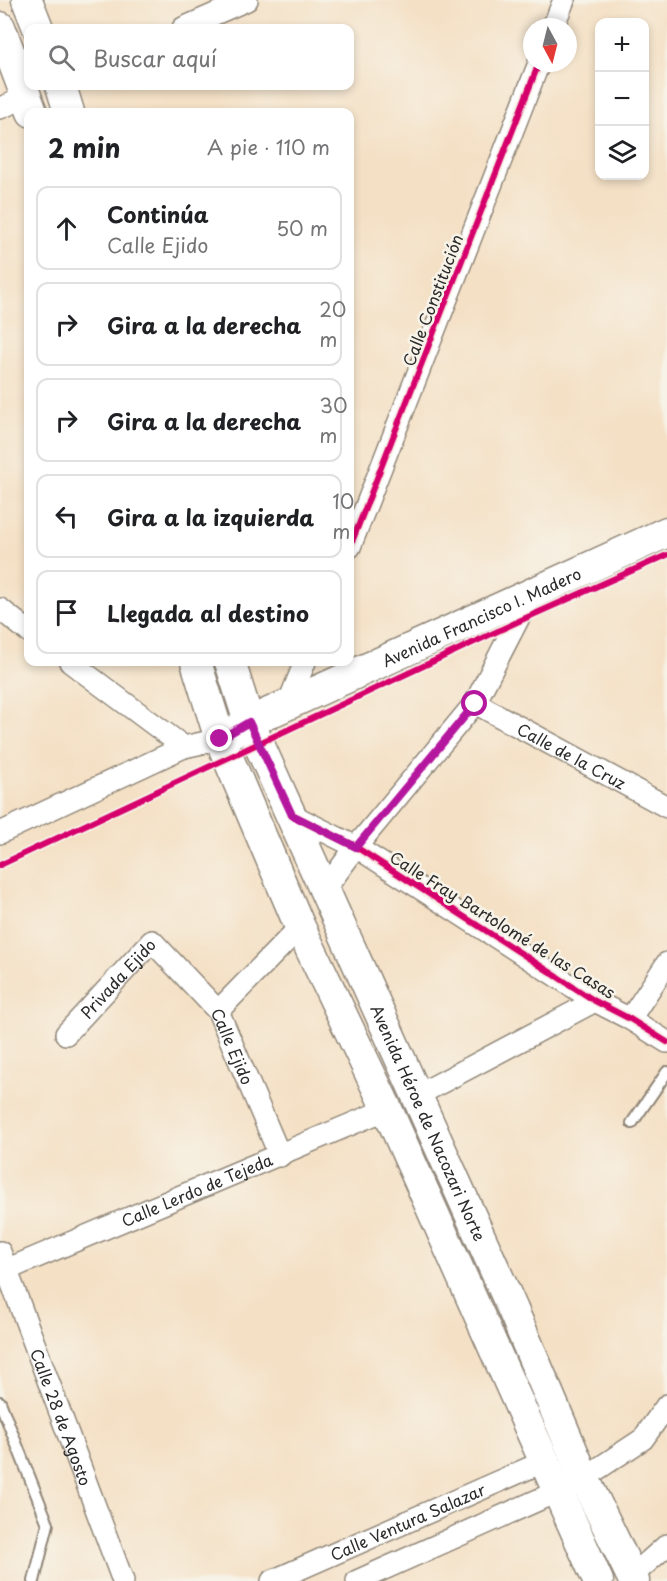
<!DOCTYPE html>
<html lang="es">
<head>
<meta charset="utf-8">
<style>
	body { margin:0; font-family:"Playpen Sans",sans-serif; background:#f2f2f2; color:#202124 }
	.controls { position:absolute; right:18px; top:18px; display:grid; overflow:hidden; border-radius:12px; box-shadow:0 3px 9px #0003 }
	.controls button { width:54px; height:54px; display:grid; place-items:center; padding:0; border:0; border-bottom:2px solid #e0e0e0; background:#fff; color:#202124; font:30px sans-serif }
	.compass { position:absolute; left:523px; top:18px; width:54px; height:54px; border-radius:50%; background:#fff; box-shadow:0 3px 9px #0003; rotate:173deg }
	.stop { position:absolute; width:18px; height:18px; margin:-14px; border:4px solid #b5179e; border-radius:50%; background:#fff }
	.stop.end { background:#b5179e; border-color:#fff; box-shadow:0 2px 6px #0008 }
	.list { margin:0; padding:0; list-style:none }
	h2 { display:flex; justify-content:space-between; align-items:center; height:78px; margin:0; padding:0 24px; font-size:26px }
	h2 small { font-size:20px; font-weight:400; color:#757577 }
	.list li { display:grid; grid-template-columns:39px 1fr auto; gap:18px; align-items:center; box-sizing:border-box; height:84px; margin:0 12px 12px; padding:0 12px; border:2px solid #e0e0e0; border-radius:12px }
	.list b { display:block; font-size:22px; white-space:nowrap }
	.list p { margin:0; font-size:20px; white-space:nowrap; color:#757577 }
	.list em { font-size:20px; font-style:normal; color:#757577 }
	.icon { flex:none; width:33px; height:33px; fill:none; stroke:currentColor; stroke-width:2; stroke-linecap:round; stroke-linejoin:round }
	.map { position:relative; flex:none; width:667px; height:1581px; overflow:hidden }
	.search { position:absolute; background:#fff; box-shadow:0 3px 9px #0003; left:24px; top:24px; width:330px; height:66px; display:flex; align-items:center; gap:15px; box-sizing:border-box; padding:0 21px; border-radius:12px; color:#757577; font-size:22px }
	.panel { position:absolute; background:#fff; box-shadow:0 3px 9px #0003; left:24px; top:108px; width:330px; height:558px; border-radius:12px }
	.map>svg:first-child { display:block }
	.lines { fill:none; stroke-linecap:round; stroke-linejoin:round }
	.service-casing { stroke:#908678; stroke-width:14 }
	.minor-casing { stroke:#908678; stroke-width:24 }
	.secondary-casing { stroke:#908678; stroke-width:33 }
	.service { stroke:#fff; stroke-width:10 }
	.minor { stroke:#fff; stroke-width:21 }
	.secondary { stroke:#fff; stroke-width:30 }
	.cycleway-casing { stroke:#f7f3e8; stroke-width:10 }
	.cycleway { stroke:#d6006c; stroke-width:6 }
	.route { stroke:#b5179e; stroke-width:8 }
	.labels { text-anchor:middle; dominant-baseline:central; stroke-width:5; stroke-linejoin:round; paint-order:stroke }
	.street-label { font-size:16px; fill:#2b2b2b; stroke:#f7f3e8 }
</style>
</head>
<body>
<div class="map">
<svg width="667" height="1581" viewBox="0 0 667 1581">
	<rect width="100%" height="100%" fill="#f7f3e8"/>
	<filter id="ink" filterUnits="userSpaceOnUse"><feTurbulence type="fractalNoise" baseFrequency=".0167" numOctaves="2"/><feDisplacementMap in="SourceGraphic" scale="12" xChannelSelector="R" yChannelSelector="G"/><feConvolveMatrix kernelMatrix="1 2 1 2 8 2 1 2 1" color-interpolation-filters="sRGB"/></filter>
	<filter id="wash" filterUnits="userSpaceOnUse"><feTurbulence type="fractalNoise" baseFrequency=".008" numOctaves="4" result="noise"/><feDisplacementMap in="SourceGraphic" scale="24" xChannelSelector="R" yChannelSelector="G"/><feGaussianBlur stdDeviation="1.35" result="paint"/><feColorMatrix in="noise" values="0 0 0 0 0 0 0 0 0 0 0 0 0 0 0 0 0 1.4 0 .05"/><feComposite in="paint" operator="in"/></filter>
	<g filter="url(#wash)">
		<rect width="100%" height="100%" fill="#f4e0c5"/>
	</g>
	<g filter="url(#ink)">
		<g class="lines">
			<!-- service casing -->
			<g class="service-casing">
				<path id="service" d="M632,1123L667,1072
					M0,1402L48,1524L34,1581"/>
			</g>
			<!-- minor casing -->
			<g class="minor-casing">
				<g id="minor">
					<path d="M553,27L564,0"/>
					<path d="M183,28L247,0"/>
					<path d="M0,108L27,97"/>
					<path d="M350,547L539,63"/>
					<path d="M0,609L28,631"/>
					<path d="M70,662L184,747"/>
					<path id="s1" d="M475,703L667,807"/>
					<path d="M288,704L305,662"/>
					<path d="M292,815L356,847L595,1001L630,1019L667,1042"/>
					<path d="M0,833L184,747L220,739"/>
					<path d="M325,889L356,847L475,703L531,594"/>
					<path d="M218,1011L300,927"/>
					<path d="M630,1019L667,963"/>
					<path id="s2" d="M66,1034L152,941L218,1011L280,1156"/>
					<path d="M416,1096L595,1001"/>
					<path id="s3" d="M0,1252L123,1581"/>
					<path id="s4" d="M6,1270L387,1109"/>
					<path d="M584,1478L643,1439L667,1405"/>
					<path d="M632,1576L667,1545"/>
					<path id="s5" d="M272,1581L545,1461"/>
					<path d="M357,1581L556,1492"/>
				</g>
			</g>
			<!-- secondary casing -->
			<g class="secondary-casing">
				<g id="secondary">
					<path d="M27,0L38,28"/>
					<path d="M0,27L32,112"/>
					<path d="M61,86L69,112"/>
					<path d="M196,662L220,739L300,927L387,1109L598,1581"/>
					<path id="s6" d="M230,662L249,722L513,1310L584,1478L634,1581"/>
					<path id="s7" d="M233,732L249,722L667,532"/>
				</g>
			</g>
			<!-- service -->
			<use href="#service" class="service"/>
			<!-- minor -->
			<use href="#minor" class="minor"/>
			<!-- secondary -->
			<use href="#secondary" class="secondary"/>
			<!-- cycleway casing -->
			<g class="cycleway-casing">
				<path id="cycleway" d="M350,547L539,63
					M292,815L356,847L595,1001L630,1019L667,1042
					M0,865L519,621L667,555"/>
			</g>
			<!-- cycleway -->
			<use href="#cycleway" class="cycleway"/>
		</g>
	</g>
	<g class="lines" filter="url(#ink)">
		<!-- route -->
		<path class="route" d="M220,739L249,722L292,815L356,847L475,704"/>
	</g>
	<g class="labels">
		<!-- street labels -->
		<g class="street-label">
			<text transform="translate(432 300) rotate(-69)">Calle Constitución</text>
			<text stroke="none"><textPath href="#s7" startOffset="274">Avenida Francisco I. Madero</textPath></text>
			<text stroke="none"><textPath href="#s1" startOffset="110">Calle de la Cruz</textPath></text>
			<text transform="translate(503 924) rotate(32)">Calle Fray Bartolomé de las Casas</text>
			<text stroke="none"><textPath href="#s2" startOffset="76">Privada Ejido</textPath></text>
			<text stroke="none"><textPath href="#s2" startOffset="261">Calle Ejido</textPath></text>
			<text stroke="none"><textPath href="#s6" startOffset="502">Avenida Héroe de Nacozari Norte</textPath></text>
			<text stroke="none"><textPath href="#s4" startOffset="207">Calle Lerdo de Tejeda</textPath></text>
			<text stroke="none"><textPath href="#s3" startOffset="176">Calle 28 de Agosto</textPath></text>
			<text stroke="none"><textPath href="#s5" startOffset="148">Calle Ventura Salazar</textPath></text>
		</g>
	</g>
</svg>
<div class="controls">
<button>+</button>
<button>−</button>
<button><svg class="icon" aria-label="layers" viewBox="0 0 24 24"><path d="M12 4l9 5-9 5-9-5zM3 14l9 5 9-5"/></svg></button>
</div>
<svg class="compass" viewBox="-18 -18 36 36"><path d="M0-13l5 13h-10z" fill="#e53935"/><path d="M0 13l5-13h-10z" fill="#757577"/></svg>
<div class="stop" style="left:475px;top:704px"></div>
<div class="stop end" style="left:220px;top:739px"></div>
<div class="search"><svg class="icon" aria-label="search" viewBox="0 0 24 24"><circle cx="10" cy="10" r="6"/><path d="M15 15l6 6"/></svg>Buscar aquí</div>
<section class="panel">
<h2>2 min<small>A pie · 110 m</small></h2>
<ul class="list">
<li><svg class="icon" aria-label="ahead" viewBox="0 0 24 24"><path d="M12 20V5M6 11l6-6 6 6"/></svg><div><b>Continúa</b><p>Calle Ejido</p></div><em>50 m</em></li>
<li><svg class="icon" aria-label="right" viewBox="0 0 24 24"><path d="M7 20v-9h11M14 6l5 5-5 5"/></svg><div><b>Gira a la derecha</b></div><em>20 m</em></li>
<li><svg class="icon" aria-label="right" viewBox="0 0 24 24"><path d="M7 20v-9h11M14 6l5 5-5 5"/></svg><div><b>Gira a la derecha</b></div><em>30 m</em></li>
<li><svg class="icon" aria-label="left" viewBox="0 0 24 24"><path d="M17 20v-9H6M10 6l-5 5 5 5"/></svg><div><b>Gira a la izquierda</b></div><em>10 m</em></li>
<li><svg class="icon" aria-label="arrive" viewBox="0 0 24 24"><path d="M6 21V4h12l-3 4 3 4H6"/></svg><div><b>Llegada al destino</b></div></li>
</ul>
</section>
</div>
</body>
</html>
